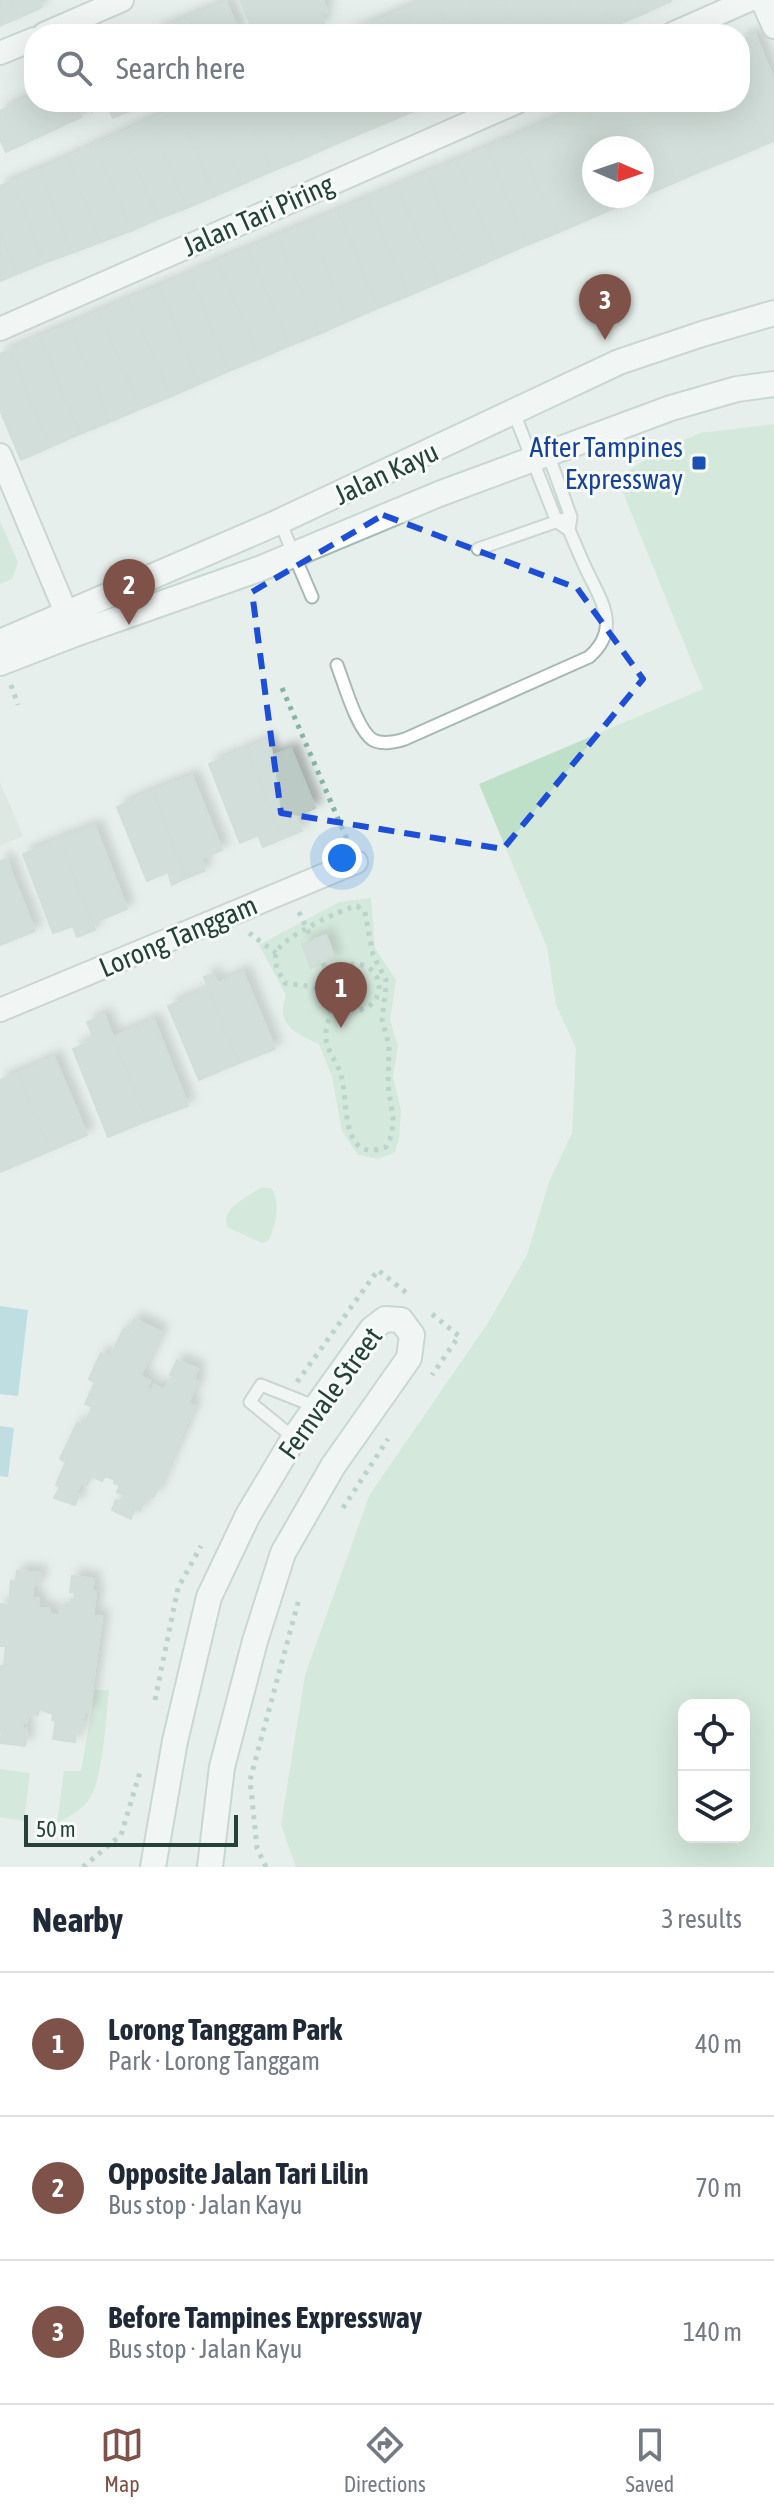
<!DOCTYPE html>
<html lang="en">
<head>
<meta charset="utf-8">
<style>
	body { margin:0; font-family:"Asap Condensed",sans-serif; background:#f6f6f7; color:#1f2937 }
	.controls { position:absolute; right:24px; bottom:24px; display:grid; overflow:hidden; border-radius:16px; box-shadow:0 8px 32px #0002 }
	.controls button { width:72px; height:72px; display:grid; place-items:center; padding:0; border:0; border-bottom:2px solid #e0e1e3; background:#fff; color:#1f2937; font:40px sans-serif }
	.compass { position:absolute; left:582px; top:136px; width:72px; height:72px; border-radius:50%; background:#fff; box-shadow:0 8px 32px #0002; rotate:92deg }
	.scale { position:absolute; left:24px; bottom:20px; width:214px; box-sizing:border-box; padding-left:8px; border:4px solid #24423a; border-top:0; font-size:22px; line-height:28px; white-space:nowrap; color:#24423a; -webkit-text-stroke:6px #f7fbf9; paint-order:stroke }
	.you { position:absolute; left:342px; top:858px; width:28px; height:28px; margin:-20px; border:6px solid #fff; border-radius:50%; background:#1a73e8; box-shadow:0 0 0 12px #1a73e833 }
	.badge { display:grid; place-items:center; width:52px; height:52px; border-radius:50%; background:#7f5249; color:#fff; font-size:26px; font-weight:700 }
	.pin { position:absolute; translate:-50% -66px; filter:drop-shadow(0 2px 4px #0008) }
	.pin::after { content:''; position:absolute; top:42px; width:28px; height:24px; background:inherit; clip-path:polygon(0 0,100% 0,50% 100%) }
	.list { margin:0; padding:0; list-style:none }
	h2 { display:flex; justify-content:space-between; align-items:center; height:104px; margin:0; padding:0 32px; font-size:34px }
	h2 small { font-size:26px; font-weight:400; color:#747a83 }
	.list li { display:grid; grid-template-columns:52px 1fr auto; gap:24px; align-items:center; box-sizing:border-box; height:144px; padding:0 32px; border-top:2px solid #e0e1e3 }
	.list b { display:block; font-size:30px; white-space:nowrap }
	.list p { margin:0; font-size:26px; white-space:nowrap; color:#747a83 }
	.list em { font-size:26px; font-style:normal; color:#747a83 }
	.icon { flex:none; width:44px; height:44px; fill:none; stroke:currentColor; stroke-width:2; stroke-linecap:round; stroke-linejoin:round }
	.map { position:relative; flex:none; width:774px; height:1867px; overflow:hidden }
	.search { position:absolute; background:#fff; box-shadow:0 8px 32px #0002; left:24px; right:24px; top:24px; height:88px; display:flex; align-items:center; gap:20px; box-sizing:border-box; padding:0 28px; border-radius:32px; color:#747a83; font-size:30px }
	.sheet { height:536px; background:#fff }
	nav { display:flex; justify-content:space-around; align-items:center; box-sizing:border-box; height:112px; border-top:2px solid #e0e1e3; background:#fff; font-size:22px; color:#747a83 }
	nav a { display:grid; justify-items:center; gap:4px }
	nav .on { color:#7f5249 }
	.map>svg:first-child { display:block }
	.built { fill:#d4dfda }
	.green { fill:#bfe0c8; fill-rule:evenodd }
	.water { fill:#8ec9d4 }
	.building { fill:#bbcac4; stroke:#b8c9c2; stroke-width:2; filter:url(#shadow) }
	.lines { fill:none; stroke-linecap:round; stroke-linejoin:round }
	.lane-casing { stroke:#a8b8b2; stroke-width:15 }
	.street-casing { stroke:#a8b8b2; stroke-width:26 }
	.secondary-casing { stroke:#a4bbb3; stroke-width:28 }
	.path { stroke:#86b3a5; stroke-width:5; stroke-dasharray:4 6; stroke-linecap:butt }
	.lane { stroke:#fff; stroke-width:11 }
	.street { stroke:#fff; stroke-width:22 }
	.secondary { stroke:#fff; stroke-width:24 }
	.marked { fill:none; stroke:#1d4ed8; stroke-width:6; stroke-dasharray:16 10; stroke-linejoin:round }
	.transit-dot { fill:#1a4fb4; stroke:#f7fbf9; stroke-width:3 }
	.labels { text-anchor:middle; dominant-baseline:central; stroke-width:6; stroke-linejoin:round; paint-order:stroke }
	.street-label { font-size:28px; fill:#24423a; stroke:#f7fbf9 }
	.transit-label { font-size:28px; fill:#164399; stroke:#f7fbf9; text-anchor:end }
</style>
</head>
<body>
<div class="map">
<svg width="774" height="1867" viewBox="0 0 774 1867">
	<defs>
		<filter id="shadow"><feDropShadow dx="7" dy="-7" stdDeviation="4" flood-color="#0004"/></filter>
	</defs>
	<rect width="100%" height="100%" fill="#e6efeb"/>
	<!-- built -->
	<path class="built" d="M0,782L23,836L0,846Z"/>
	<!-- green -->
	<path class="green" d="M774,424V1867H296L281,1825L305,1675L370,1494L488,1323L527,1255L549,1182L572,1133L576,1048L556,1005L547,947L479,784L703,689L617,478L662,449L701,433ZM684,1705H744V1837H684Z
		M0,521L18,562L12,579L0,584Z
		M371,898L375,948L396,980L390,1020L398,1046L393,1077L401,1110L399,1139L395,1152L378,1159L358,1155L342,1131L332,1077L319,1044C294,1032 275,1025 286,995L259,945L339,902Z
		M260,1188H271C281,1200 276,1228 268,1241L262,1243L227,1227C221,1208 246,1198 260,1188Z
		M95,1690H109C106,1717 103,1782 88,1801C80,1811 68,1817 57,1823L64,1771H81Z
		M0,1769L30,1773L24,1821L0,1817Z"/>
	<!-- water -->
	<path class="water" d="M0,1306L28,1310L18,1396L0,1394Z
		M0,1426L14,1428L8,1477L0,1476Z"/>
	<!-- building -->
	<path class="building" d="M0,0H11L18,18L0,26Z
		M11,0H38L42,7L18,18Z
		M240,0H323L327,12L321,14L324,24L299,34H254Z
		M425,0H435L449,34H416L405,9Z
		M435,0H469L483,34H449Z
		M469,0H502L517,34H483Z
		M502,0H536L550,34H517Z
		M536,0H569L584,34H550Z
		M569,0H603L614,26L595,34H584Z
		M603,0H637L643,14L614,26Z
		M637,0H671V1L643,14Z
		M226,2L240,34H154V32Z
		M405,9L416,34H382L377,21Z
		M377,21L382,34H348Z
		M755,34L774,81V141L766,144L740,83V41Z
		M740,83L766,144L736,157L713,102H740Z
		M34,96V102H75L81,117L6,152L0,139V111Z
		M87,102H151L113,118L107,105L92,112Z
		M192,102H209L243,184L215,196L179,108Z
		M209,102H243L272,171L243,184Z
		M243,102H277L300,160L272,171Z
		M277,102H310L329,147L300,160Z
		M310,102H343L357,135L329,147Z
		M343,102H377L386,123L357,135Z
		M377,102H410L414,111L386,123Z
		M410,102H435L414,111Z
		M595,102H608L627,148H594V154L576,110Z
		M608,102H643L676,182L646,195L642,185V148H627Z
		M643,102H677L706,169L676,182Z
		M677,102H713L736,157L706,169Z
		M179,108L215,196L187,208L150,120Z
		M576,110L594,154V196H612L617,207L587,220L546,123Z
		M150,120L187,208L158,219L122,133Z
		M546,123L587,220L557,233L516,136Z
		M122,133L158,219L131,231L95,145Z
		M516,136L557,233L527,245L487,148Z
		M95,145L131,231L101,242L67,158Z
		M487,148L527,245L497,258L457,161Z
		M67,158L101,242L72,253L40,170Z
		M457,161L497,258L468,271L427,173Z
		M40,170L72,253L44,263L13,181Z
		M427,173L468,271L438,283L397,186Z
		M13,181L44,263L17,274L0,231V186Z
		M642,185L646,195L617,207L612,196H642Z
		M397,186L438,283L408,296L367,199Z
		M367,199L408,296L378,308L338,211Z
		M338,211L378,308L348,321L308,224Z
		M308,224L348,321L319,334L278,236Z
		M0,231L17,274L0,281Z
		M278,236L319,334L289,346L248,249Z
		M248,249L289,346L259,359L218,261Z
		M218,261L259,359L229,371L189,274Z
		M189,274L229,371L199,384L159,287Z
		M159,287L199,384L170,397L129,299Z
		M129,299L170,397L140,409L99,312Z
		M99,312L140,409L110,422L69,325Z
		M69,325L110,422L80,434L40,337Z
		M40,337L80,434L50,447L10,350Z
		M10,350L50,447L21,460L0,410V354Z
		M266,741L272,756L291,749L315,808L296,816L302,831L282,839L247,749Z
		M247,749L282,839L263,847L258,835L240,843L209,764Z
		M192,776L222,850L201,858L205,871L186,878L153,791Z
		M153,791L186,878L172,885L168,872L147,881L117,807Z
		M95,826L127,909L92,923L60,839Z
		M60,839L95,930L77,937L73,926L53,933L23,854Z
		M6,859L35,931L0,945V861Z
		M326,935L335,959L311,968L302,944Z
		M243,972L275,1049L239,1063L204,977L213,974L217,984Z
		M208,989L239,1063L199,1080L168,1006Z
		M104,1015L147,1121L108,1137L73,1049L94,1040L87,1022Z
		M154,1020L188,1106L147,1121L113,1037Z
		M54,1057L87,1135L50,1151L18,1073Z
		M18,1073L50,1151L0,1172V1080Z
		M134,1319L161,1332L140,1376L150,1381L147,1389L151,1391L154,1385L164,1390L173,1376L170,1375L177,1360L198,1369L194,1379L198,1381L188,1403L194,1406L154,1497L148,1494L140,1511L135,1509L131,1519L112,1510L116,1500L120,1502L124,1495L117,1492L120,1486L114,1483L115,1480L105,1476L102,1481L91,1476L87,1485L81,1482L76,1493L79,1495L75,1505L54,1498L60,1487L56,1485L66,1462L60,1459L77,1423L84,1426L92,1407L85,1404L95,1382L89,1379L101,1353L110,1357L124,1328L129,1331Z
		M17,1571L40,1573L38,1585H33L32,1598H39L38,1608L50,1609V1614L59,1616V1608L70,1609L71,1600H74L75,1592H70L72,1576L94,1579L92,1591L96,1592L93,1616L102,1617L89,1712L84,1711L81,1731L76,1730L75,1742L53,1739L56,1721L52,1720L53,1714L39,1709L38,1715L28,1714L26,1723L23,1722L22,1728H27L25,1746L0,1743L2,1732H0V1666H4L6,1646H0V1612L1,1604L9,1605L11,1581L16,1582Z"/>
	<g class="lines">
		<!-- lane casing -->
		<g class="lane-casing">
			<path id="lane" d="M514,413L557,522L569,530
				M280,522L312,597
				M478,549L564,519
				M337,665C344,683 357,730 373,740C383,745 395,742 405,739L589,657C621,629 602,602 587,571C581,558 575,544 569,530L571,517L548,454
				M294,1438L250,1402L261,1385L314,1406"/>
		</g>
		<!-- street casing -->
		<g class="street-casing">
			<path id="street" d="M762,0L774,27
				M44,34L122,0
				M672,34L749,0
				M0,53L34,39
				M0,329L517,102
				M0,455L73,629
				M0,1010L356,862"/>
		</g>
		<!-- secondary casing -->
		<g class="secondary-casing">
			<path id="secondary" d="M0,642L274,524L619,362L702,334L774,313
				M0,663L75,634L259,569L439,494L671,408L737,389L774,384
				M153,1867L175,1741L209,1597L248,1515L294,1438L372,1329L385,1319L401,1320L412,1335L409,1358L333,1466L283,1553L255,1641L222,1767L210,1867"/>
		</g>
		<!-- path -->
		<path class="path" d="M11,685L18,705
			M282,688L348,842
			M357,906L365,912L373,955L386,980V987L382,1020L389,1045L388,1086L393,1117L392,1134L386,1147C338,1165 350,1100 340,1072C335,1058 324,1048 326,1031C327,1018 336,1009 326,996C318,984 298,986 285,983C280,974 273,964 276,953C280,938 342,909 357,906Z
			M299,912L312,940
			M249,933L276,953
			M323,963L327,972L334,978
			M333 987a23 23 0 1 1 46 0a23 23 0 1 1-46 0Z
			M432,1314L459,1336L432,1375
			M297,1382L378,1270L409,1295
			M343,1508L388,1439
			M155,1700L178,1588L201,1546
			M83,1867L121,1835L140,1772
			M266,1867L257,1848L250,1780L299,1599"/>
		<!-- lane -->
		<use href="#lane" class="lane"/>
		<!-- street -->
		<use href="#street" class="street"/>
		<!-- secondary -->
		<use href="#secondary" class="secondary"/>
	</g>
	<!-- marked area -->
	<path d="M0 0H774V1867H0ZM383,515L577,588L643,679L503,849L281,813L252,592Z" fill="#e6efeb" fill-opacity=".55" fill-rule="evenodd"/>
	<path class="marked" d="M383,515L577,588L643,679L503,849L281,813L252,592Z"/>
	<!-- markers -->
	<rect class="transit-dot" x="691" y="455" width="16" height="16" rx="4"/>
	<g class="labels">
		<!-- street labels -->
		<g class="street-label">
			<text transform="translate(258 215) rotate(-24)">Jalan Tari Piring</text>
			<text transform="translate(386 473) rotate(-25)">Jalan Kayu</text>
			<text transform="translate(178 936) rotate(-23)">Lorong Tanggam</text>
			<text transform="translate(330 1393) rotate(-54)">Fernvale Street</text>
		</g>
		<!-- transit labels -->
		<g class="transit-label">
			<text x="683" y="447">After Tampines<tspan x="683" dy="32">Expressway</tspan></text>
		</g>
	</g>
</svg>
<div class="controls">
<button><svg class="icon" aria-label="locate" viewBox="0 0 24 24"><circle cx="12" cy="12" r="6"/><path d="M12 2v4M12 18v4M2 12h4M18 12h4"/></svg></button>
<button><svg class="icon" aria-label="layers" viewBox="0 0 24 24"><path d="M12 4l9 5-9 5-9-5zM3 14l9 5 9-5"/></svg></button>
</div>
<svg class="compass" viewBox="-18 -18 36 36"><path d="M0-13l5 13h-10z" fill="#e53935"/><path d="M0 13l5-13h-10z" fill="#747a83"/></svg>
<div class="scale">50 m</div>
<div class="you"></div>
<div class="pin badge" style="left:341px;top:1028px">1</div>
<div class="pin badge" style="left:129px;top:625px">2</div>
<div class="pin badge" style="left:605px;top:340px">3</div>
<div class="search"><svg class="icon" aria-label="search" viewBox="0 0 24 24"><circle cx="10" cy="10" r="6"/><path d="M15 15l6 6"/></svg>Search here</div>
</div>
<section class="sheet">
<h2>Nearby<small>3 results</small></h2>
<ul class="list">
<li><span class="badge">1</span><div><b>Lorong Tanggam Park</b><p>Park · Lorong Tanggam</p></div><em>40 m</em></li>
<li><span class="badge">2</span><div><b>Opposite Jalan Tari Lilin</b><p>Bus stop · Jalan Kayu</p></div><em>70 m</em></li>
<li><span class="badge">3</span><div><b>Before Tampines Expressway</b><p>Bus stop · Jalan Kayu</p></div><em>140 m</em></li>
</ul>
</section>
<nav>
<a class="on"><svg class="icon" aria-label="map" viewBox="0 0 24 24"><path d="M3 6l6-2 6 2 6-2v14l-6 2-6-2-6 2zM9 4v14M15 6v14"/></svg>Map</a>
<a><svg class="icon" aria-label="directions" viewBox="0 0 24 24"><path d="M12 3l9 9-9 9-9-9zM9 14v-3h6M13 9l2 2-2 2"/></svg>Directions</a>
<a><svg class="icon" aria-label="saved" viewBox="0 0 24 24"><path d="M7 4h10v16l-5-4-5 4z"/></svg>Saved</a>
</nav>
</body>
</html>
